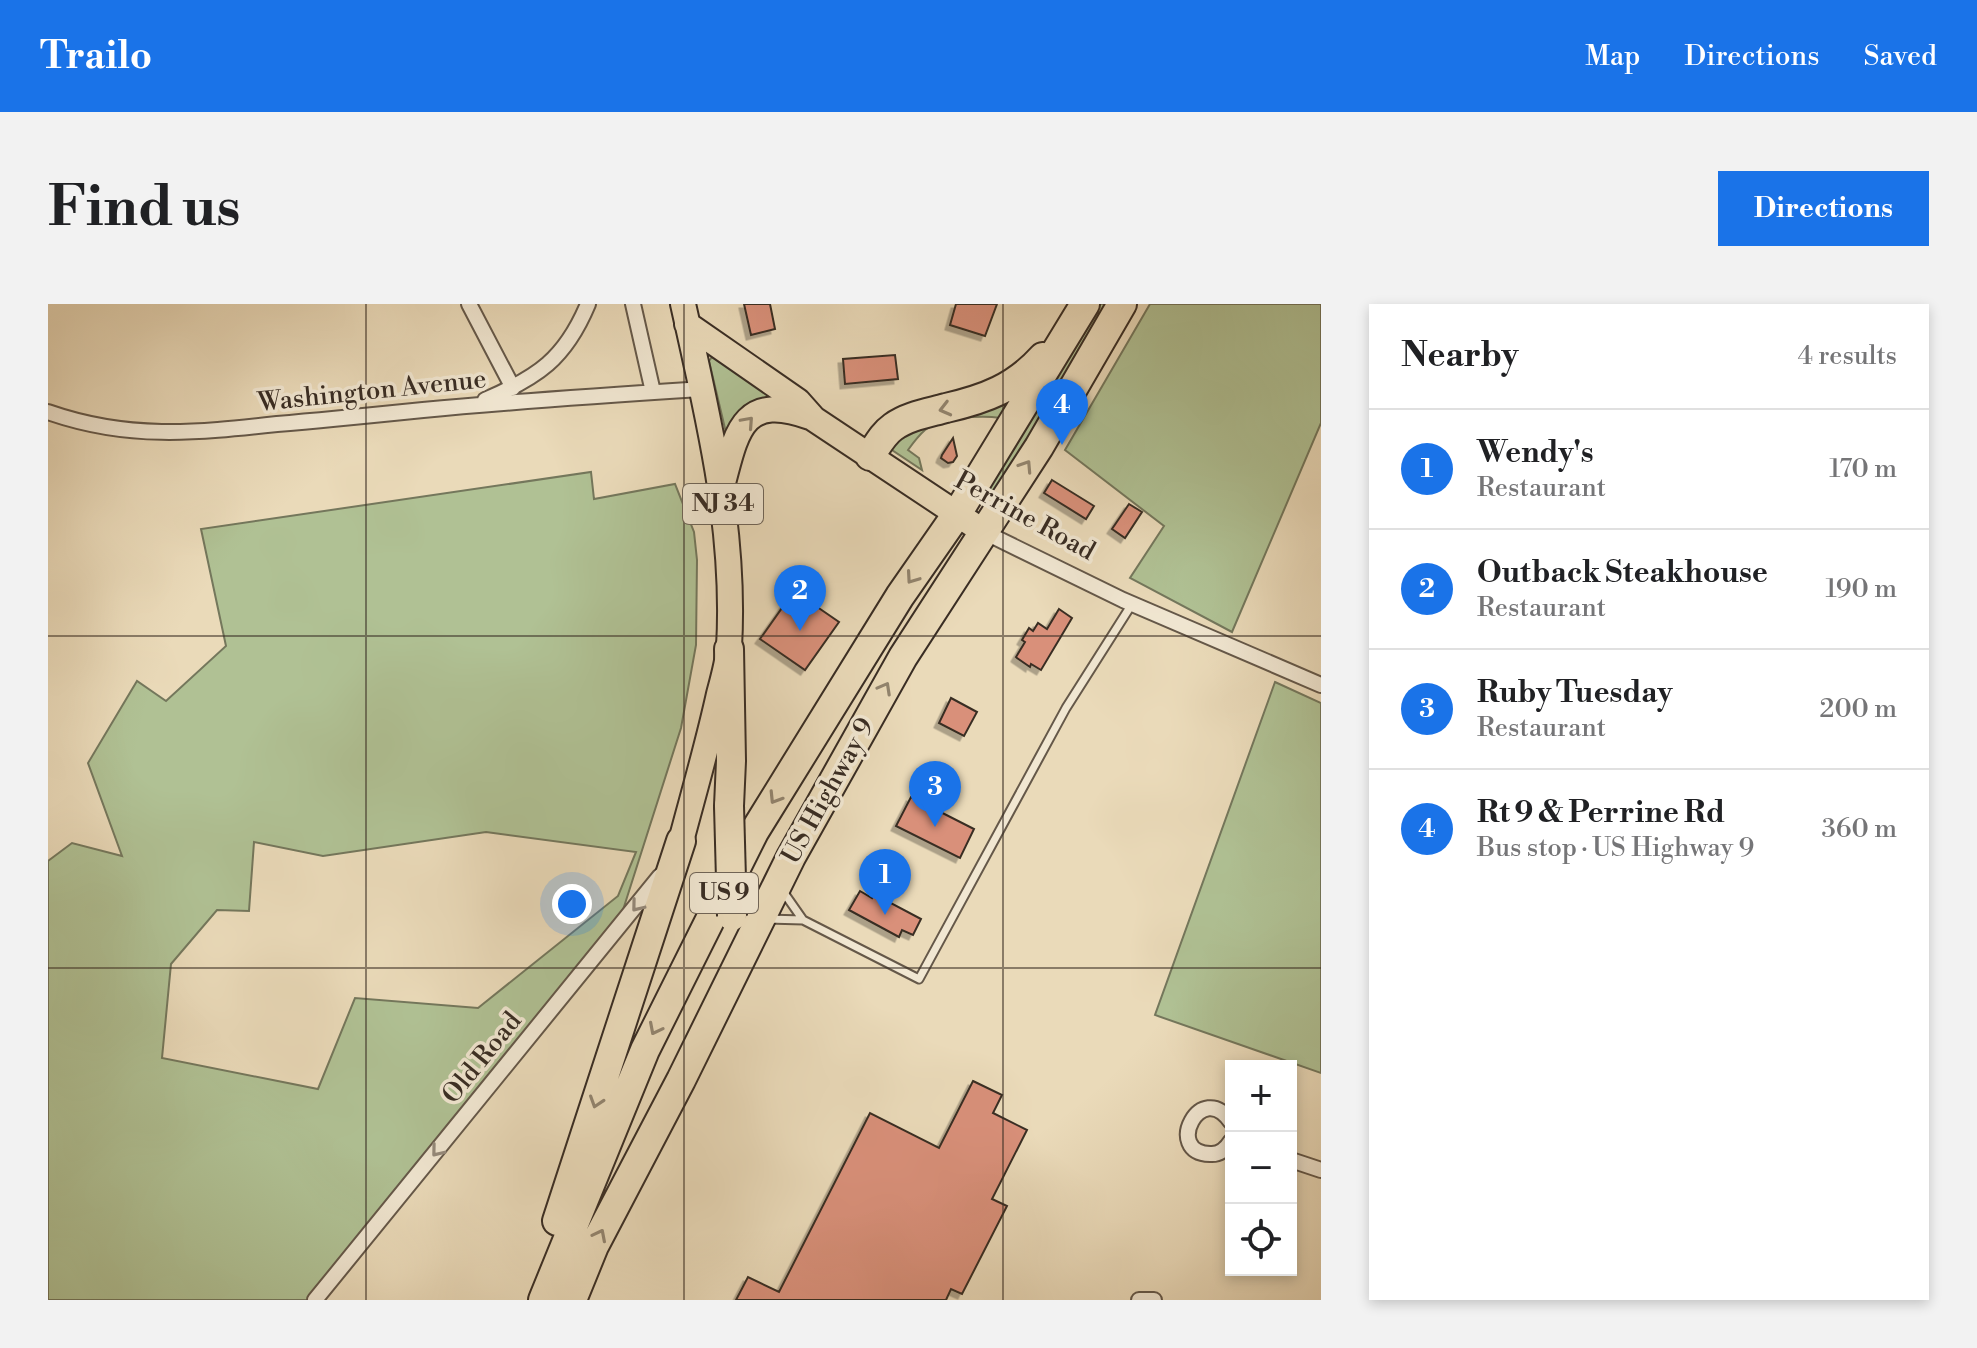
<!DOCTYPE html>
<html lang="en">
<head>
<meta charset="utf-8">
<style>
	body { margin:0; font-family:"Libre Bodoni",serif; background:#f2f2f2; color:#202124 }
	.controls { position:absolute; right:24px; bottom:24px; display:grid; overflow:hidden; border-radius:0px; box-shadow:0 4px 12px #0003 }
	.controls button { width:72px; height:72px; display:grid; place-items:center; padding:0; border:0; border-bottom:2px solid #e0e0e0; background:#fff; color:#202124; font:40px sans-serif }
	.you { position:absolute; left:524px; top:600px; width:28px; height:28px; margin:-20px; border:6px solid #fff; border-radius:50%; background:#1a73e8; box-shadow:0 0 0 12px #1a73e833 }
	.badge { display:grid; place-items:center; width:52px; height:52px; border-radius:50%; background:#1a73e8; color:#fff; font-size:26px; font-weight:700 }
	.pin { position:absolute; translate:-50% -66px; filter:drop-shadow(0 2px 4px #0008) }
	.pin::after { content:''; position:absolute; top:42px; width:28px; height:24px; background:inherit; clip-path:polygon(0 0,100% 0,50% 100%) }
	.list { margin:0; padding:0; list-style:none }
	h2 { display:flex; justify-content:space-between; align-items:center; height:104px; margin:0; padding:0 32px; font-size:34px }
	h2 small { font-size:26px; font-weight:400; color:#757577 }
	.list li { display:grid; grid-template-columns:52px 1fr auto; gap:24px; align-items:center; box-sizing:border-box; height:120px; padding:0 32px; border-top:2px solid #e0e0e0 }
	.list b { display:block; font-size:30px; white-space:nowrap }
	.list p { margin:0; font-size:26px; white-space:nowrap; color:#757577 }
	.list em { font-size:26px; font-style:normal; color:#757577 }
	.icon { flex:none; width:44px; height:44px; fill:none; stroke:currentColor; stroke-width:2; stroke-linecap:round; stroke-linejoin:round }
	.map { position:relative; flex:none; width:1273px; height:996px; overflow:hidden; border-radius:0px }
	header { display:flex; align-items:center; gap:48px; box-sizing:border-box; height:112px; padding:0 40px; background:#1a73e8; color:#fff }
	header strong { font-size:38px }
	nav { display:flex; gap:44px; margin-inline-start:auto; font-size:28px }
	.intro { display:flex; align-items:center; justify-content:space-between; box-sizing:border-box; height:192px; padding:0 48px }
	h1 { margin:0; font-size:56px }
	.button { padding:20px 36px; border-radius:0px; background:#1a73e8; color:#fff; font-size:28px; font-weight:700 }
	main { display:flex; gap:48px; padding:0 48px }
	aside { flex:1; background:#fff; border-radius:0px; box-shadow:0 4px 12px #0003 }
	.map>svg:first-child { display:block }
	.green { fill:#b0c194; stroke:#74775c; stroke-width:2; fill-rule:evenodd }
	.building { fill:#d9907a; stroke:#392d24; stroke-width:2; filter:url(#shadow) }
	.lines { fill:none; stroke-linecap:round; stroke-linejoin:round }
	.lane-casing { stroke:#655849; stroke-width:11 }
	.street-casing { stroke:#655849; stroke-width:18 }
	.primary-casing { stroke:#392d24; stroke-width:28 }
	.highway-casing { stroke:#392d24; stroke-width:32 }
	.lane { stroke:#f1e7d2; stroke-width:7 }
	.street { stroke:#f1e7d2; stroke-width:14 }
	.primary { stroke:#eadab9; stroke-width:24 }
	.highway { stroke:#eadab9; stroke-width:28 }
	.highway-bridge-casing { stroke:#392d24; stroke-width:32; stroke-linecap:butt }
	.highway-bridge { stroke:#eadab9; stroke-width:28 }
	.oneway { stroke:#92846e }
	.oneway2 { stroke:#958a7b }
	.grid { fill:none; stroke:#392d24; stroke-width:2; stroke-opacity:0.55 }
	.labels { text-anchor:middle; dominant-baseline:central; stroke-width:7; stroke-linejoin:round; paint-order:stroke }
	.shield { fill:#f1e7d2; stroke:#706558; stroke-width:2 }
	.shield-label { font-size:24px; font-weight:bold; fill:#392d24 }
	.street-label { font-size:26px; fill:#392d24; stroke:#f1e7d2 }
</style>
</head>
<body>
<header>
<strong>Trailo</strong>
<nav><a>Map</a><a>Directions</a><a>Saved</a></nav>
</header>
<div class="intro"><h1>Find us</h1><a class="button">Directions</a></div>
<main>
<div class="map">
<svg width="1273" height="996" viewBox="0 0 1273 996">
	<defs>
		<filter id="shadow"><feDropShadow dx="-4.5" dy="4.5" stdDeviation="0" flood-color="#0004"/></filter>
	</defs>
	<rect width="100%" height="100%" fill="#eadab9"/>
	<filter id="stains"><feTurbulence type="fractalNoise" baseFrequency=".0025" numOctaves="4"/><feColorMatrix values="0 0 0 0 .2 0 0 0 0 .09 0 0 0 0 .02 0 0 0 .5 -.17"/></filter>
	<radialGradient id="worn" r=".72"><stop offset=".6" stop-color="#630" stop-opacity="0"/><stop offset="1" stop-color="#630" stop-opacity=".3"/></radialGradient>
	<!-- green -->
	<path class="green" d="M1052,0H1062L944,193L936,192Z
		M1102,0H1273V119L1184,328L1082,274L1116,222L1017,146Z
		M664,53L732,97L679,133L661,57Z
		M966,90L953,114C933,111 894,113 877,126C870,132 865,139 860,146L871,154L874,166L844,146L842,142L845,135Z
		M543,168L546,195L627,180L646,228L649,256L648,341L633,424L567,631L260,996H0V557L24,539L74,552L40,459L89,377L118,397L178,342L153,225ZM438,528L588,548L570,592L430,704L307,694L270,785L114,754L123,660L169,606L201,607L206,538L275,552Z
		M1227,378L1273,399V769L1107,711Z"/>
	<!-- building -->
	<path class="building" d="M696,0H722L727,25L703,31Z
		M908,0H949L937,32L902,21Z
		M847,51L850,75L797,80L795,55Z
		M905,134L909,152L905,158L900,159L893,154L894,151Z
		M1004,176L1046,202L1038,215L996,189Z
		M1081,200L1094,208L1077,234L1064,225Z
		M746,287L791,318L757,366L712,335Z
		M1011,305L1024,314L993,366L983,360L982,363L969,354L968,353L977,338L974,336L981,324L985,327L990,319L999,325Z
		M903,394L929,408L916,432L891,419Z
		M863,493L926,525L912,554L848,522Z
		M812,587L824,594L826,590L873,615L865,631L854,626L851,633L801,606Z
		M925,777L954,791L945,809L979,826L944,895L959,902L914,990L903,985L898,996H688L700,973L731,988L822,809L891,844Z"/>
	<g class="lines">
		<!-- lane casing -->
		<g class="lane-casing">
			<path id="lane" d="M719,615L755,616L734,586
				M755,616L871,675L1018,404L1084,300"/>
		</g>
		<!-- street casing -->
		<g class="street-casing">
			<path id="street" d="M421,0L465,84
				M585,0L605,88
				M437,96C490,73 517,55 540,0
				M0,108C80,136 147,129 229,120C277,116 326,111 375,106C467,97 561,91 654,85
				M936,228L1075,296L1273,381
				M1183,818C1153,774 1115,849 1162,850C1172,851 1178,845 1183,837
				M1243,856L1273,866
				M267,996L612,572
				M1091,996H1106"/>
		</g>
		<!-- primary casing -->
		<g class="primary-casing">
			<path id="primary" d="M639,20L750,97L766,115L936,228
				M675,179C689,125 696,89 762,113
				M633,537C646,488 660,440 671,390C675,375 680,358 681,343C688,226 660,112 635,0"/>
		</g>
		<!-- highway casing -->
		<g class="highway-casing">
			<path id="highway" d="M822,152C829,142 835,130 845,123C860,112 880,109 898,104C937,95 967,84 995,53
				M681,502L683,457L681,345
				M509,917L633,537
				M495,996L597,746L706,528L852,292L909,210L1037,0
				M524,996L546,942L633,776L743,553L855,353L991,143L1074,0"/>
		</g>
		<!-- lane -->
		<use href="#lane" class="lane"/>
		<!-- street -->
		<use href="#street" class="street"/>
		<!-- primary -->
		<use href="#primary" class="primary"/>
		<!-- highway -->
		<use href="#highway" class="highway"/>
		<!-- highway-bridge casing -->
		<g class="highway-bridge-casing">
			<path id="highway-bridge" d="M681,502L684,612"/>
		</g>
		<!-- highway-bridge -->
		<use href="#highway-bridge" class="highway-bridge"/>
	</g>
	<!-- one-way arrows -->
	<defs><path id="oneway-chevron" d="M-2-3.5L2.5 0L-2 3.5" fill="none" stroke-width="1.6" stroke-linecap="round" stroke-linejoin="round" transform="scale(2)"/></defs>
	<g class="oneway">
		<use href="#oneway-chevron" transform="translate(897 105) rotate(166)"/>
		<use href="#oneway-chevron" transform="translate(700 118) rotate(-48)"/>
		<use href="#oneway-chevron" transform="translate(978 162) rotate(-57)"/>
		<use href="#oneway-chevron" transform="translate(864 274) rotate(125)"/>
		<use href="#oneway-chevron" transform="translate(837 384) rotate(-61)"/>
		<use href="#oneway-chevron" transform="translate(727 494) rotate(122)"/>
		<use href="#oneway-chevron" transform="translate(607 725) rotate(117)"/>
		<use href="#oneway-chevron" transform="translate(548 798) rotate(108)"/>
		<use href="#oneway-chevron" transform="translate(552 931) rotate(-63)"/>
	</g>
	<g class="oneway2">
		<use href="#oneway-chevron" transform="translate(589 602) rotate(129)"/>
		<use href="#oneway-chevron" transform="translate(389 847) rotate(129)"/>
	</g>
	<!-- grid -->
	<path class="grid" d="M318,0V996M636,0V996M955,0V996M0,332H1273M0,664H1273"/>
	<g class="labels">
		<!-- shield labels -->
		<g class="shield">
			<rect x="635" y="180" width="80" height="40" rx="6"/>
			<rect x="642" y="569" width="68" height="40" rx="6"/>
		</g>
		<g class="shield-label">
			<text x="675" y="200">NJ 34</text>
			<text x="676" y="589">US 9</text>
		</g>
		<!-- street labels -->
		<g class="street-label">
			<text transform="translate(324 87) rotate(-6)">Washington Avenue</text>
			<text transform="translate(977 212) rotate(29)">Perrine Road</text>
			<text transform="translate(780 487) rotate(-61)">US Highway 9</text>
			<text transform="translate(434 754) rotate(-51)">Old Road</text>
		</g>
	</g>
	<rect width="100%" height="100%" filter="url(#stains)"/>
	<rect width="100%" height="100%" fill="url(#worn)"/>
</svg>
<div class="controls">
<button>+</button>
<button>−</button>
<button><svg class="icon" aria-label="locate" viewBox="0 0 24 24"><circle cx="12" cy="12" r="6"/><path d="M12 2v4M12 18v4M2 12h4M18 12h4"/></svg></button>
</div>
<div class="you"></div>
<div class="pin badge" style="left:837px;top:611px">1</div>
<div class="pin badge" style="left:752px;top:327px">2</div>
<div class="pin badge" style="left:887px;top:523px">3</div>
<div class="pin badge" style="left:1014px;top:141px">4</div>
</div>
<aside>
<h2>Nearby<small>4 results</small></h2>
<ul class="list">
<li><span class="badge">1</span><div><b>Wendy's</b><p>Restaurant</p></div><em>170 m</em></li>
<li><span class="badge">2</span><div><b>Outback Steakhouse</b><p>Restaurant</p></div><em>190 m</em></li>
<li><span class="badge">3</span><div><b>Ruby Tuesday</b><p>Restaurant</p></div><em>200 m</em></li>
<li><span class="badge">4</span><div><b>Rt 9 &amp; Perrine Rd</b><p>Bus stop · US Highway 9</p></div><em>360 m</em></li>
</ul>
</aside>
</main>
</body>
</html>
